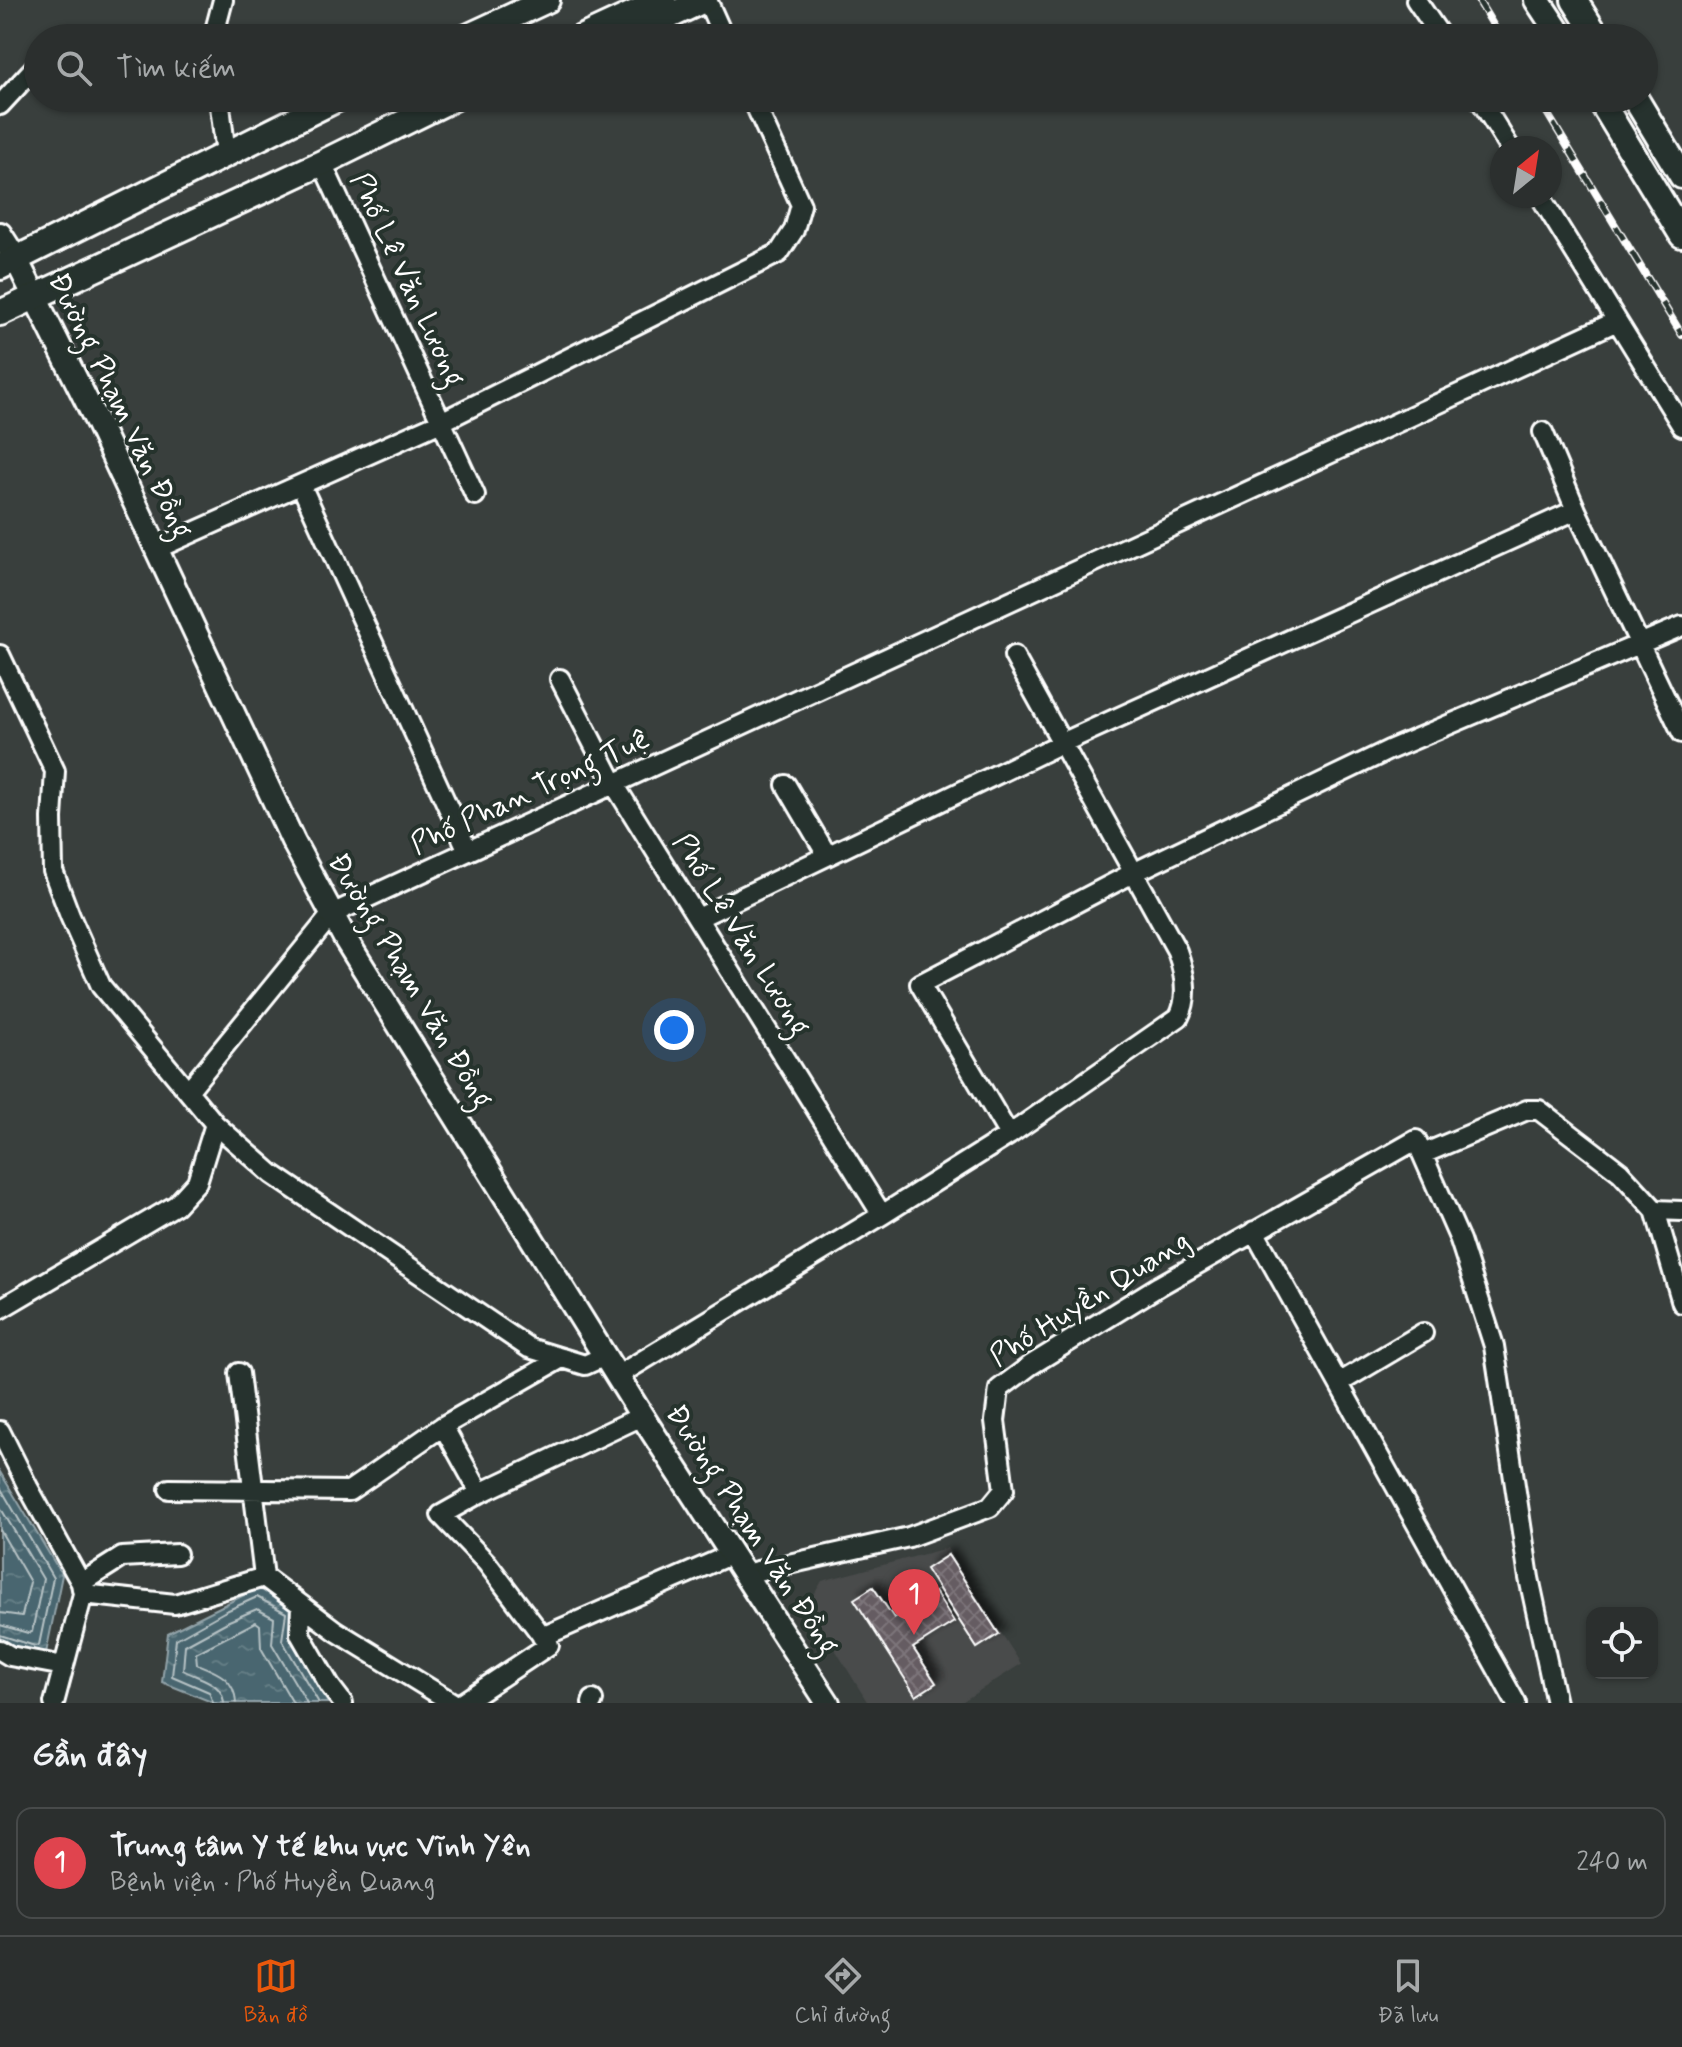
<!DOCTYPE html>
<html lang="vi">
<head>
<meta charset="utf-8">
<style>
	body { margin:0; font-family:Mynerve,sans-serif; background:#333736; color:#f1f3f6 }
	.controls { position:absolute; right:24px; bottom:24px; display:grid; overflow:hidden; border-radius:16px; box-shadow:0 2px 6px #0004 }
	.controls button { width:72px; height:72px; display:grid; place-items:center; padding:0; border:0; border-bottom:2px solid #474a4a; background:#2b2f2e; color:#f1f3f6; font:40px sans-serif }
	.compass { position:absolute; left:1490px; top:136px; width:72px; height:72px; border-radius:50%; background:#2b2f2e; box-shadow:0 2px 6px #0004; rotate:30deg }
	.you { position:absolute; left:674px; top:1030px; width:28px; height:28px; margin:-20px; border:6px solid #fff; border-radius:50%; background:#1a73e8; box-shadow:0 0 0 12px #1a73e833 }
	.badge { display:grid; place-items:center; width:52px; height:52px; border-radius:50%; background:#ea580c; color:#fff; font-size:26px; font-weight:700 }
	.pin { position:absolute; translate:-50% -66px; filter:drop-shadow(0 2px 4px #0008) }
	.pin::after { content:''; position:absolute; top:42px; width:28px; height:24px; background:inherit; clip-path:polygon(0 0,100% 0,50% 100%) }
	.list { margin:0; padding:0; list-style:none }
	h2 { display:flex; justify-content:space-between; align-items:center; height:104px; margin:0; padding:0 32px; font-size:34px }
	h2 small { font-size:26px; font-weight:400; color:#a6a9aa }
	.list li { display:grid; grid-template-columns:52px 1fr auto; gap:24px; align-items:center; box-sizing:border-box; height:112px; margin:0 16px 16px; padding:0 16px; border:2px solid #474a4a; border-radius:16px }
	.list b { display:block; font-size:30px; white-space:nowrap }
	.list p { margin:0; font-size:26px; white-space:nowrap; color:#a6a9aa }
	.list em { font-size:26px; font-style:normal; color:#a6a9aa }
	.icon { flex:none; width:44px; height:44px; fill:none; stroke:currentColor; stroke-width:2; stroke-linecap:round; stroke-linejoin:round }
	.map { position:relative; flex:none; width:1682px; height:1703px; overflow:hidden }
	.search { position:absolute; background:#2b2f2e; box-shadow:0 2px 6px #0004; left:24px; right:24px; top:24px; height:88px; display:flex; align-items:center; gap:20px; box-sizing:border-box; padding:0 28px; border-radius:44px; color:#a6a9aa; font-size:30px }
	.sheet { height:232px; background:#2b2f2e }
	nav { display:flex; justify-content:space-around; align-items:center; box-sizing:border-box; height:112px; border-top:2px solid #474a4a; background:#2b2f2e; font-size:22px; color:#a6a9aa }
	nav a { display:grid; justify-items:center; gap:4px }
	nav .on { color:#ea580c }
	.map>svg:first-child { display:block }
	.built { fill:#4a4c4c }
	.water { fill:url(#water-ripples); stroke:#92a3a9; stroke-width:2 }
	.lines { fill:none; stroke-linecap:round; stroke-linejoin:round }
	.shore { stroke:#b6c2c5; stroke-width:2 }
	.building { fill:url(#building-cross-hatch); stroke:#fff; stroke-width:2; filter:url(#shadow) }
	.minor-casing { stroke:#fff; stroke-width:24 }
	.tertiary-casing { stroke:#fff; stroke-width:28 }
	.secondary-casing { stroke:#fff; stroke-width:30 }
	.minor { stroke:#26332d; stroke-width:18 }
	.tertiary { stroke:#26332d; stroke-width:22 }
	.secondary { stroke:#26332d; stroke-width:24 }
	.rail-casing { stroke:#fff; stroke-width:8 }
	.rail { stroke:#26332d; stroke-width:5; stroke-dasharray:15; stroke-linecap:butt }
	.labels { text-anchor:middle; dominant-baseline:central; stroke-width:8; stroke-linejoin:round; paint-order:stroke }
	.street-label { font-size:30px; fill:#fff; stroke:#26332d }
</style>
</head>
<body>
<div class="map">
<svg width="1682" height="1703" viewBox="0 0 1682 1703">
	<defs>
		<pattern id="water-ripples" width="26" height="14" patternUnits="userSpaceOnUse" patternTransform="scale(2)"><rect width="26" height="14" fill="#49666f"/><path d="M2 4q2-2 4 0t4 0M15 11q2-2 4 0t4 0" fill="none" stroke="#647d85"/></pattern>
		<pattern id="building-cross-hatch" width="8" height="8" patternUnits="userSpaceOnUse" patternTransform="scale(2)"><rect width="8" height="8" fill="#655c62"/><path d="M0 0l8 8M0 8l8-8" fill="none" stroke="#7c747a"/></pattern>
		<filter id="shadow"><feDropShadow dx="7" dy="-7" stdDeviation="4" flood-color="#0009"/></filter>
	</defs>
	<rect width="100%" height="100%" fill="#393f3d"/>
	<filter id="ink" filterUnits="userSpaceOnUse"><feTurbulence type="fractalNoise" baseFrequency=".0125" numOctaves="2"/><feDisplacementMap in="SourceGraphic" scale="16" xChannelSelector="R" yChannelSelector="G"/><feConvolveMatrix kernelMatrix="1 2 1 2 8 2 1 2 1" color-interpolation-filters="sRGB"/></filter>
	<g filter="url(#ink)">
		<!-- built -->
		<path class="built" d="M947,1548L1021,1664L960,1703H868L808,1605L822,1581Z"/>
		<!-- water -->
		<path class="water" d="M0,1472L62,1575L45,1658L0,1642Z
			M258,1588L297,1609L289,1637L328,1703H214L162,1682L168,1633Z"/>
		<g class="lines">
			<!-- shore -->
			<path class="shore" d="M0,1487L53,1578L39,1645L35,1646L0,1635
				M0,1507L43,1579L32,1632L28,1633L0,1625
				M0,1530L30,1582L22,1616L0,1613
				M213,1703L209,1692L172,1676L176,1639L224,1612L257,1597L286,1613L282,1640L319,1703
				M224,1703C222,1681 199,1679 183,1670L185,1645L229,1621L257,1609L274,1618L272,1644L307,1703
				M236,1703C235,1678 217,1672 197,1664L196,1653L256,1622L260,1625L261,1648L293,1703"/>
		</g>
		<!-- building -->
		<path class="building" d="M948,1555L999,1634L977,1648L926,1569Z
			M873,1587L894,1618L935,1592L954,1622L913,1648L936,1683L916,1696L854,1599Z"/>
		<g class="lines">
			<!-- minor casing -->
			<g class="minor-casing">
				<path id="minor" d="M707,0L724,38
					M1416,0L1442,38
					M213,38L223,0
					M219,98L226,154
					M1479,98L1510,148
					M0,105L38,64
					M322,163L475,495
					M1540,196L1682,426
					M1543,432L1576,510L1682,733
					M301,485L468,851
					M156,549L441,422L779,253L794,230L801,205L752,98
					M0,655L55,771L52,818L53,871L70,916L101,986L215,1124L272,1174L529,1348L585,1365L605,1356
					M560,679L614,784L882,1215
					M786,785L827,855
					M698,918L1062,743L1576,510
					M188,1091L332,914L1617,321
					M1009,1135L920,984L1133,873L1389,750L1682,626
					M1423,1154L1527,1110H1539L1620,1172L1655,1210L1682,1303
					M1655,1210L1682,1211
					M1254,1231L1516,1703
					M0,1309L176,1205L197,1182L215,1124
					M239,1373L264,1577L336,1631L453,1703
					M617,1376L882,1215L1009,1135L1179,1017C1190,996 1184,971 1177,951L1014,656
					M1339,1383L1423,1333
					M443,1426L480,1493
					M0,1431L28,1487L81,1583L83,1594L54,1703
					M169,1489L349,1491L443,1426L562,1358
					M744,1574L909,1537L990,1507L1004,1490L995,1421L999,1389L1031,1365L1159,1286L1416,1140L1460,1240L1494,1346L1529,1578L1556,1703
					M81,1583L122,1557L177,1554
					M83,1594L175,1604L264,1577
					M301,1605L300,1634L330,1686L343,1703
					M542,1637L732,1554
					M0,1650L10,1656L64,1666
					M462,1703L549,1645L487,1563L441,1515L480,1493L642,1416
					M592,1703L593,1700"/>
			</g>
			<!-- tertiary casing -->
			<g class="tertiary-casing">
				<path id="tertiary" d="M0,234L16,259L98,424L293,841L346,940L642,1416L828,1703"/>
			</g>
			<!-- secondary casing -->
			<g class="secondary-casing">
				<path id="secondary" d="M1537,0L1562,38
					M1574,0L1598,38
					M465,38L547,0
					M581,38L663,0
					M623,38L704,0
					M1599,98L1682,235
					M1635,98L1682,176
					M0,267L339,98
					M0,313L322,163L454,98"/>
			</g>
			<!-- minor -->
			<use href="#minor" class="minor"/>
			<!-- tertiary -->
			<use href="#tertiary" class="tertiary"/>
			<!-- secondary -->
			<use href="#secondary" class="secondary"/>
			<!-- rail casing -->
			<g class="rail-casing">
				<path id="rail" d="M1478,0L1501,38
					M1538,98L1682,335"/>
			</g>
			<!-- rail -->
			<use href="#rail" class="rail"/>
		</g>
	</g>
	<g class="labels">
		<!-- street labels -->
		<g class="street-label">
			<text transform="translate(407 280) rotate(65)">Phố Lê Văn Lương</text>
			<text transform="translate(120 406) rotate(64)">Đường Phạm Văn Đồng</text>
			<text transform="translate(530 792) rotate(-25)">Phố Phan Trọng Tuệ</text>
			<text transform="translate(741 935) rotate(58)">Phố Lê Văn Lương</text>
			<text transform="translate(410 981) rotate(59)">Đường Phạm Văn Đồng</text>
			<text transform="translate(1090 1299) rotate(-32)">Phố Huyền Quang</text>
			<text transform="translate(752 1530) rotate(57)">Đường Phạm Văn Đồng</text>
		</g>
	</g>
</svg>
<div class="controls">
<button><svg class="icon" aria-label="locate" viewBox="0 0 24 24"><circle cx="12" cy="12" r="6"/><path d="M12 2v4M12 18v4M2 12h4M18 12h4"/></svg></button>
</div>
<svg class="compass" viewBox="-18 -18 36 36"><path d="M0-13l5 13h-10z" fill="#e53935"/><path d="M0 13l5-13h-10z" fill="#a6a9aa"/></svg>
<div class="you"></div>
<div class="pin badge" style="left:914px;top:1635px;background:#e0444e">1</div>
<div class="search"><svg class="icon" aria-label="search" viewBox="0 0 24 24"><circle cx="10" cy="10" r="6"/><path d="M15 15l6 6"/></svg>Tìm kiếm</div>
</div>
<section class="sheet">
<h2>Gần đây<small></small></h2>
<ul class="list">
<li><span class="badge" style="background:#e0444e">1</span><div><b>Trung tâm Y tế khu vực Vĩnh Yên</b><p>Bệnh viện · Phố Huyền Quang</p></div><em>240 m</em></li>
</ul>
</section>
<nav>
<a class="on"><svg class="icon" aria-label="map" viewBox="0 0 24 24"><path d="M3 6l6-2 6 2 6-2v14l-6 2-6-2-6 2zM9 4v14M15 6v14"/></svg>Bản đồ</a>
<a><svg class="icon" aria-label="directions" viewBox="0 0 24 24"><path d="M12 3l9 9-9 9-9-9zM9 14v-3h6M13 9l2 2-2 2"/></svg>Chỉ đường</a>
<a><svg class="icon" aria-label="saved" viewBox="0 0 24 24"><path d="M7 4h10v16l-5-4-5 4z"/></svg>Đã lưu</a>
</nav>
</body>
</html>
